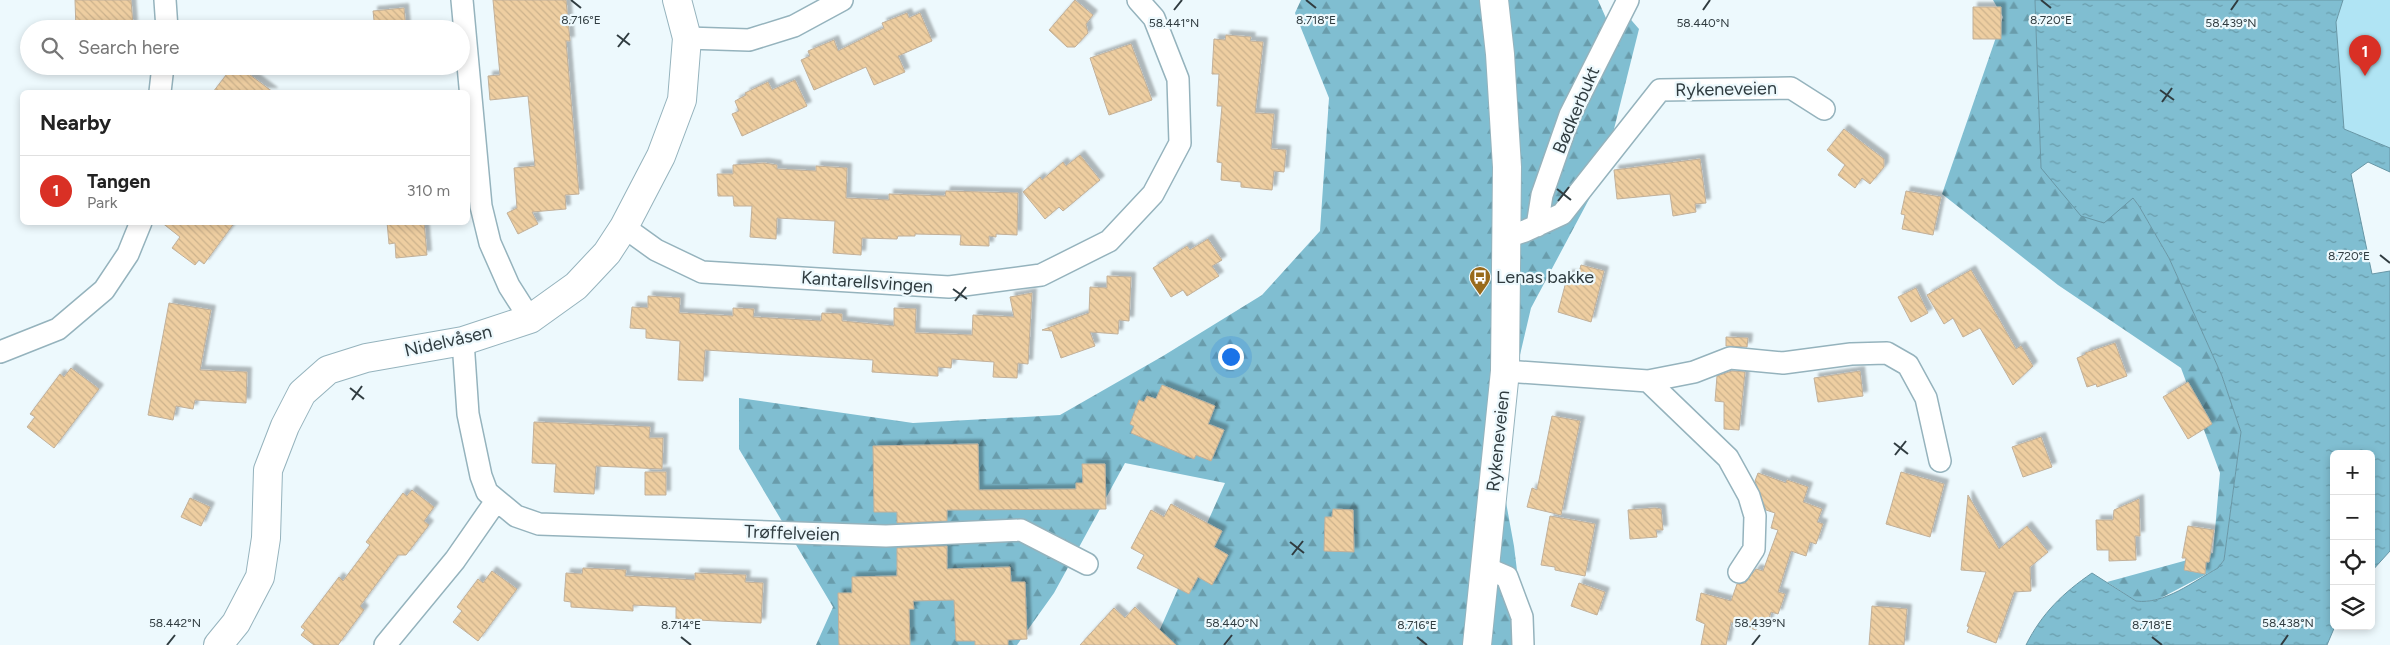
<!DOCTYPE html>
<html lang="en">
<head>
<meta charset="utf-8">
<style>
	body { margin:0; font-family:Figtree,sans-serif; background:#f6f6f6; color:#222 }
	.controls { position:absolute; right:15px; bottom:15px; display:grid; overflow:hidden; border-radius:8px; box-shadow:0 2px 8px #0003 }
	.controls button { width:45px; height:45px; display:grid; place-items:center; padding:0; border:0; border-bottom:1px solid #e0e0e0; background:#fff; color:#222; font:25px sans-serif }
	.you { position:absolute; left:1230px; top:356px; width:18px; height:18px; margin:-12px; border:4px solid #fff; border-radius:50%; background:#1a73e8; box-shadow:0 0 0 8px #1a73e833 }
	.badge { display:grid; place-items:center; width:32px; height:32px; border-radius:50%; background:#d93025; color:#fff; font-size:16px; font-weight:700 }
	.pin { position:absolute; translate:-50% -41px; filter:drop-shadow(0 1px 2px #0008) }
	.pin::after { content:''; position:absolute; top:26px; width:18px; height:15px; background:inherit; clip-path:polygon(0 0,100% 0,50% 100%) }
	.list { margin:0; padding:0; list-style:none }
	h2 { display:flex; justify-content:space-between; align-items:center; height:65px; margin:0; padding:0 20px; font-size:21px }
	h2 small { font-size:16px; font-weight:400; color:#767676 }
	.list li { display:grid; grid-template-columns:32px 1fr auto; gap:15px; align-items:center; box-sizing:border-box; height:70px; padding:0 20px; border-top:1px solid #e0e0e0 }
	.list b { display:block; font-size:19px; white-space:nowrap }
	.list p { margin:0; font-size:16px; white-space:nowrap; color:#767676 }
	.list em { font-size:16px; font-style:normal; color:#767676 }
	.icon { flex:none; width:28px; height:28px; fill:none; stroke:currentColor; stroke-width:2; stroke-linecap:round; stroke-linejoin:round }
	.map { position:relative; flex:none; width:2390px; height:645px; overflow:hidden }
	.search { position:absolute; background:#fff; box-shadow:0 2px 8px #0003; left:20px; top:20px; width:450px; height:55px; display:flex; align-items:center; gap:12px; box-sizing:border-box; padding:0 18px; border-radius:28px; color:#767676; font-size:19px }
	.panel { position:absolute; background:#fff; box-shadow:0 2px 8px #0003; left:20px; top:90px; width:450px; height:135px; border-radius:8px }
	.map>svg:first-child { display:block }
	.forest { fill:url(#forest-firs) }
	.park { fill:#b0e4f4 }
	.water { fill:url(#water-ripples); stroke:#6897a6 }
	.building { fill:url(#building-back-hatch); stroke:#c1b09a; filter:url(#shadow) }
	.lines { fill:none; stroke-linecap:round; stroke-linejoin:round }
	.street-casing { stroke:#95b3bd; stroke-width:24 }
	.secondary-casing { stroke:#95b3bd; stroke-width:30 }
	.primary-casing { stroke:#95b3bd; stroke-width:30 }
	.street { stroke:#fff; stroke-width:21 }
	.secondary { stroke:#fff; stroke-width:28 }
	.primary { stroke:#fff; stroke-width:28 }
	.ticks { fill:none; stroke:#303c40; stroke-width:2 }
	.labels { text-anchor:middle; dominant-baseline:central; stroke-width:4.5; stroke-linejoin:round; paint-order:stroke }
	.street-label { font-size:18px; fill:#303c40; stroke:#edf9fd }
	.poi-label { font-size:18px; fill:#303c40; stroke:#edf9fd; text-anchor:start }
	.ticks-label { font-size:12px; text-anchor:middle; fill:#303c40; stroke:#edf9fd; stroke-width:4.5; stroke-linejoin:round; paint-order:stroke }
</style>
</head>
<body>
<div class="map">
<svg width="2390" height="645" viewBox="0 0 2390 645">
	<defs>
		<pattern id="forest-firs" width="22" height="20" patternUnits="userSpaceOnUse" patternTransform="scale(1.25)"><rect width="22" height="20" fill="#80bed1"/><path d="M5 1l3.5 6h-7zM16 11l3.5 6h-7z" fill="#699cab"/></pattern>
		<pattern id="water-ripples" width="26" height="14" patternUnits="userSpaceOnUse" patternTransform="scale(1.25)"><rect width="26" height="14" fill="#80bed1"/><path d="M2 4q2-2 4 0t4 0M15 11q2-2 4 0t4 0" fill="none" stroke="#699cab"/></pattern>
		<pattern id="building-back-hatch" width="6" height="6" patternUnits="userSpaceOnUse" patternTransform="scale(1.25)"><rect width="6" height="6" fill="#eecea1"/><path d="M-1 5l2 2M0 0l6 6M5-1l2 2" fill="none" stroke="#ccb28c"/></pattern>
		<filter id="shadow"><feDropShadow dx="4.5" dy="-4.5" stdDeviation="1" flood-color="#0004"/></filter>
	</defs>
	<rect width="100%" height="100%" fill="#edf9fd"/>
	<!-- forest -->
	<path class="forest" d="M1301,0H1598L1609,25L1626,14L1639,29L1603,173L1531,308L1497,453L1514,546L1526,645H1153L1225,483L1125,463L1054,593L1017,645H816L833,607L739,449V398L913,423L1060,415L1163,356L1262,295L1320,231L1329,98L1295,13Z
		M1993,0H2035L2041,168L2133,198L2139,206L2169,258L2222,376L2241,432L2224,560L2218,568L2159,599L2143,602L2136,601L2107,582L2213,553L2220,473L2181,368L2058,285L1942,194L2003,17Z"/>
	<!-- park -->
	<path class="park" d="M2343,0H2390V148L2344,129L2336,22Z"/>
	<!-- water -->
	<path class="water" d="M2035,0H2343L2336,22L2344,129L2390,148V172L2368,162L2351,174L2372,274L2390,271V551L2371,572V454H2334L2335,626L2327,645H2026C2042,613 2063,593 2092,573L2136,601C2164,605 2194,581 2218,568L2224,560L2241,432L2222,376L2169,258L2139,206L2133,198L2104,223L2081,216L2041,168Z"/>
	<!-- building -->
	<path class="building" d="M75,0H131L133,25L126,26V29H76Z
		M493,0H566L570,41H566L579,194L565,195L566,209L532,212L538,224L518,234L507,213L517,208L514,168L535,166L528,96L490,100L488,76L500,75Z
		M1075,0L1093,15L1086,24L1088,33L1075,47H1067L1049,30Z
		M1973,7H2001V39H1973Z
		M404,8L406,29H375L373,11Z
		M907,13L909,18L920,13L932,41L898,56L905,72L874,85L866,67L814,90L801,60L810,56L808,51L834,40L838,51L884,28L882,23Z
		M1226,35L1251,37L1250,41L1263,42L1255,113L1274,114L1271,149L1286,150L1284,172L1274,171L1272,190L1241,187V182L1221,180L1222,163L1217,162L1222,106H1217L1219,74H1212L1214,39L1225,40Z
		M1131,44L1152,100L1109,115L1090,58Z
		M233,66H238L273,92H213Z
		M378,66H409L410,68L378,71Z
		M795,80L807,106L742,136L732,114L739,111L735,101L746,95L745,93L768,82L772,90Z
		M1844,129L1884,159V167L1870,184L1862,178L1855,188L1838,175L1845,165L1827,150Z
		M1080,155L1100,180L1063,211L1059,207L1045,219L1023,192L1040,177L1042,180L1063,162L1066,166Z
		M1700,159L1706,203L1695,204L1696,212L1673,216L1670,194L1617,199L1614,170Z
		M764,163L777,165V169L816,171V166L847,168L846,198L889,200V194L945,196L946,191L1018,193L1017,235L996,234V237L989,236V246L960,245L961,235L915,234V236H898L897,239L862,238L861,255L833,253L835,221L777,218L776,239L750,237L752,206H734L733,196H718L717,174H733V165Z
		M1906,191L1941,197L1933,235L1902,229L1905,215L1901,214Z
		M161,222H235L204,264L199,260L195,265L172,248L180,237Z
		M387,222H424L427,255L396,258L395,243L389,244Z
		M1208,239L1222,260L1212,266L1219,276L1187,296L1183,290L1171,297L1153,268L1187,246L1190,250Z
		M1581,265L1604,271L1591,322L1558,312L1568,274L1578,276Z
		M1971,270L2016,349L2021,346L2033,366L2013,385L1980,328L1963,337L1953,318L1944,324L1927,295Z
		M1107,276L1131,277L1129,321L1119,320L1118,334L1090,332L1095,346L1061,358L1052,331L1042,330L1089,313L1090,287L1107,288Z
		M1916,288L1928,313L1911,322L1898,297Z
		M1032,293L1028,364L1018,363L1017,378L993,377L994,362L952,359L951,368L938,367V376H936L872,372L873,360L705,350L703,381L678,380L680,341L646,338V329L630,328L632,307L648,308V296L680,298L679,313L733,316V308L754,309L753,317L821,321L822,313L842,314V321L894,326V308L916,309L915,333L972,335L973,315L1014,317L1010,297Z
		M169,303L211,310L200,370L247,372L246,403L195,400L193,409L176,406L173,420L148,415Z
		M1726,337L1748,338L1747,347L1726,346Z
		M2115,343L2127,376L2097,387L2096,384L2087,387L2077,358L2086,354L2085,353Z
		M71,368L99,389L54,448L27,427L35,417L30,414L60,374L64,377Z
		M1732,371L1745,372L1739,430L1724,429V402L1715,401L1717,376Z
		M1860,371L1863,396L1818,402L1814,378Z
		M2188,382L2212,424L2188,439L2163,397Z
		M1162,385L1215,406L1208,424L1224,430L1211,461L1196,455L1194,459L1131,433L1134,426L1130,424L1139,400L1144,402L1147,396L1156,399Z
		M1552,416L1580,421L1561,515L1527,507L1532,488L1537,490Z
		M534,422L650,427L649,438H663L662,469L596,466L594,494L554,492L556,464L532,463Z
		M2041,437L2052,467L2023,477L2012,447Z
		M978,444L979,490L1076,489V483H1083L1082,464H1105L1106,509L947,510V521L897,523V512H874L873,446Z
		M645,472H666V495H645Z
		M1901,472L1944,484L1930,537L1886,524Z
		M1758,473L1786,483L1787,480L1808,487L1803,502L1822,509L1817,522L1823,524L1816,544L1810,542L1806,556L1791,551L1778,592L1785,594L1778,614L1771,612L1767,626L1758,623L1756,630L1731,622L1726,645H1701L1705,624L1696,620L1701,593L1731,601L1737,584L1745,583L1756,569L1763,571L1778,530L1771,528L1775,513L1766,510L1755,481Z
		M412,490L434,507L424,521L429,525L406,555H398L360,606L364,610L338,645H314L301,635L305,630L301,627L339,577L343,581L370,545L366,542L403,493L407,496Z
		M1968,495L1999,549L2027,526L2048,552L2030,567L2031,591L2014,592L1996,643L1967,632L1969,627L1967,626L1986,572L1961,570Z
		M190,498L210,507L201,526L181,517Z
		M2139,499L2140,536H2135L2136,560L2109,561V550H2097L2096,520H2113L2114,510Z
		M1171,504L1222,531L1214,547L1228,555L1212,585L1198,577L1189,594L1137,568L1144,555L1131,548L1151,510L1164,517Z
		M1655,508L1661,509L1663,530H1656L1657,537L1630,539L1628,510Z
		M1333,509L1353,510L1354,552L1324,551L1325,517H1332Z
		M1550,516L1595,524L1585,576L1555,570V567L1541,565Z
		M2188,526L2214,530L2209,562H2206L2205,574L2184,570L2186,558H2182Z
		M947,546V569L1010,567L1011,582H1025L1027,639L1008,640V645H975V641H956L954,600L913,601L914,609H909L910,645H839L838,593H852V577L897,576V548Z
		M583,568L626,570L625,576L695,580V573L746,575L745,582L763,583L761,623L676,619V607L633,605V611L571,607V602L564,601L566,573L582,574Z
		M492,571L517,589L478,641L453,622L462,611L457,607L478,579L483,583Z
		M1579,583L1605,592L1597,615L1571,606Z
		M1872,606L1907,609L1904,645H1869Z
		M1135,607L1176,645H1080L1114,608L1125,618Z"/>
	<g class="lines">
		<!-- street casing -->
		<g class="street-casing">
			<path id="street" d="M165,0L167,29
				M462,0L481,206L490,243L509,286L530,319
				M687,38L749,40L794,26L842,0
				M160,92L163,66
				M1537,226L1542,195L1570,115L1628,0
				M624,227L656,250L702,272L949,287L1041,275L1109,241L1153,194L1180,143L1178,79L1154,18L1138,0
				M1507,237L1525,231L1562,214L1660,90L1791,88L1824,109
				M463,341L468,414L481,476L487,492L516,516L539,524L886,536L1021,530L1087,564
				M0,352L58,329L104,290L128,254L141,222
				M1505,371L1648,381L1728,458L1749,496L1755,516L1754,549L1739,572
				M1648,381L1694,372L1730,358L1783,363L1851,354L1887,353L1908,365L1926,398L1940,461
				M1486,568L1507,577L1522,617L1523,645
				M385,645L455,560L496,501"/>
		</g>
		<!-- secondary casing -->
		<g class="secondary-casing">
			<path id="secondary" d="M218,645L236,623L260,577L266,538L268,470L285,426L302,393L328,370L366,358L463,341L530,319L576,286L607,253L624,227L661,156L682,100L687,38L677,0"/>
		</g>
		<!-- primary casing -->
		<g class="primary-casing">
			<path id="primary" d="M1477,645L1505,371L1507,167L1500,54L1494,0"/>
		</g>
		<!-- street -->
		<use href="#street" class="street"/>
		<!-- secondary -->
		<use href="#secondary" class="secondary"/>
		<!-- primary -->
		<use href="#primary" class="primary"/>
	</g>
	<!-- ticks -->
	<path class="ticks" d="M571,0L581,8M1306,0L1316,8M2041,0L2051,8M1174,10L1182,0M1703,10L1710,0M2231,10L2238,0M617,35L630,45M618,47L629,33M2160,90L2174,100M2162,102L2172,88M1557,189L1571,200M1558,201L1569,187M2380,255L2390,263M953,289L967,299M955,301L966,287M350,388L364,399M352,400L362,386M1894,443L1908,454M1895,455L1906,441M1290,542L1304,553M1292,555L1303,541M681,637L691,645M1417,637L1427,645M2152,637L2162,645M167,645L175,635M1224,645L1232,635M1752,645L1760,635M2281,645L2288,635"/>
	<!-- icons -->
	<defs>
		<g id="bus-pin" transform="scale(1.125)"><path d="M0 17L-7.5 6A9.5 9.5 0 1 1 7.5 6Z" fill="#996a1b" stroke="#edf9fd"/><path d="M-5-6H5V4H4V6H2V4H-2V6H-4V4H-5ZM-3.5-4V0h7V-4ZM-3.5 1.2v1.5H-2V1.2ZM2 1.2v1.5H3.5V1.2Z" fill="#fff"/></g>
	</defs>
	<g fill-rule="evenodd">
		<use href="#bus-pin" x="1480" y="277"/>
	</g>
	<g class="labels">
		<!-- street labels -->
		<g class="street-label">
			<text transform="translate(1726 89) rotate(-1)">Rykeneveien</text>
			<text transform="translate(1576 110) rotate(-67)">Bødkerbukt</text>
			<text transform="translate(867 282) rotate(4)">Kantarellsvingen</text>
			<text transform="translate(448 341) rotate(-13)">Nidelvåsen</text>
			<text transform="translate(1498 441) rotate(-84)">Rykeneveien</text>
			<text transform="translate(792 533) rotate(2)">Trøffelveien</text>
		</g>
		<!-- poi labels -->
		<g class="poi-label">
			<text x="1496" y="277">Lenas bakke</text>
		</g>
	</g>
	<g class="ticks-label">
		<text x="581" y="24">8.716°E</text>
		<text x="1316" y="24">8.718°E</text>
		<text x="2051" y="24">8.720°E</text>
		<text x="1703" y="27">58.440°N</text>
		<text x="2231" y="27">58.439°N</text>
		<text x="1174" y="27">58.441°N</text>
		<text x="2349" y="260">8.720°E</text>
		<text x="175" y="627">58.442°N</text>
		<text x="1232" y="627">58.440°N</text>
		<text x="1760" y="627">58.439°N</text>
		<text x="2288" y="627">58.438°N</text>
		<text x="681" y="629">8.714°E</text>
		<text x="1417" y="629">8.716°E</text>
		<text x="2152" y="629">8.718°E</text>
	</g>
</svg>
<div class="controls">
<button>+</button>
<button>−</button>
<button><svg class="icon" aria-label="locate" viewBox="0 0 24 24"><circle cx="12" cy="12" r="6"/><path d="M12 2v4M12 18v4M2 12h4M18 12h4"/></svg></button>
<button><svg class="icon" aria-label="layers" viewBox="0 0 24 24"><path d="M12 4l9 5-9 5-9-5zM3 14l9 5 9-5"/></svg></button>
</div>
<div class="you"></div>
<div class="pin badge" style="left:2365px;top:76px">1</div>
<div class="search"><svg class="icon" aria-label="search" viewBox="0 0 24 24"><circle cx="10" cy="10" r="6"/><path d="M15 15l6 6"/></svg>Search here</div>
<section class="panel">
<h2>Nearby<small></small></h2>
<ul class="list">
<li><span class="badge">1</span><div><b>Tangen</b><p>Park</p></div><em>310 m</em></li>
</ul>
</section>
</div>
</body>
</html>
